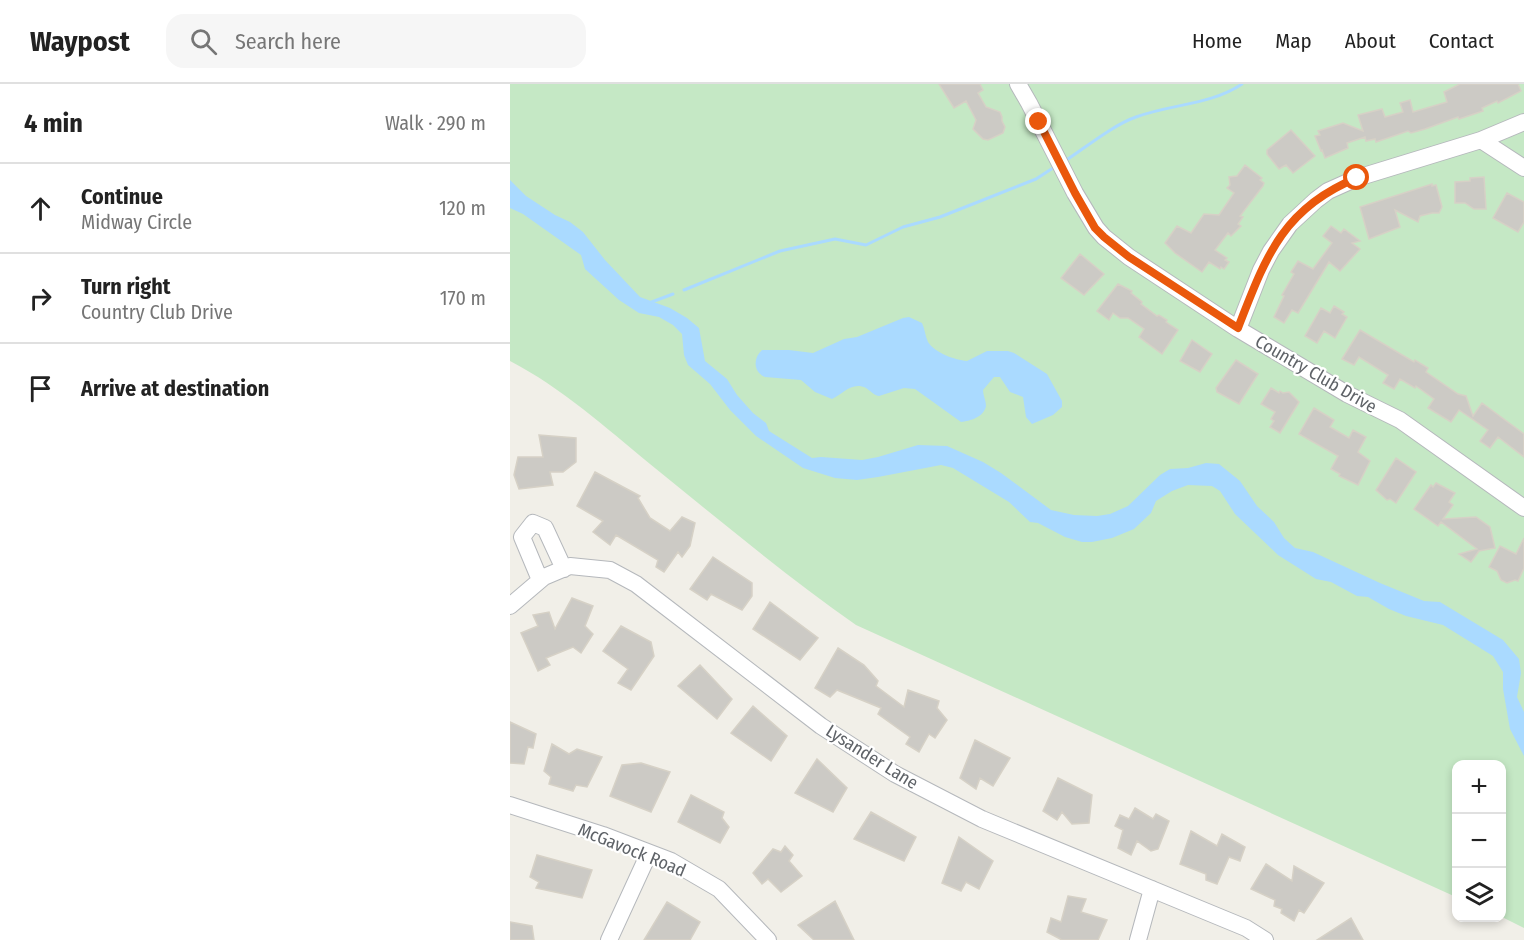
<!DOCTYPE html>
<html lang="en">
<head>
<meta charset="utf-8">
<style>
	body { margin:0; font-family:"Fira Sans Condensed",sans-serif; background:#f6f6f6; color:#222 }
	.controls { position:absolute; right:18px; bottom:18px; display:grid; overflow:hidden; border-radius:12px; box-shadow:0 3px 9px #0003 }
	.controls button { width:54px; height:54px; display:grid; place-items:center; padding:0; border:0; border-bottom:2px solid #e0e0e0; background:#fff; color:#222; font:30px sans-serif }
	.stop { position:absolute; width:18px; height:18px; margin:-14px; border:4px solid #ea580c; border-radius:50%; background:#fff }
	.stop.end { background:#ea580c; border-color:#fff; box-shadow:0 2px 6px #0008 }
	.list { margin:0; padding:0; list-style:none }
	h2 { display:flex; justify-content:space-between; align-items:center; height:78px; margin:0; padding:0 24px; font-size:26px }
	h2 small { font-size:20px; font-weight:400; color:#767676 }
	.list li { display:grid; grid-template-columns:39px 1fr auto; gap:18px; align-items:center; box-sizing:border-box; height:90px; padding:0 24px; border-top:2px solid #e0e0e0 }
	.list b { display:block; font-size:22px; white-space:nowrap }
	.list p { margin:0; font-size:20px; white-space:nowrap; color:#767676 }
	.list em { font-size:20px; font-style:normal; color:#767676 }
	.icon { flex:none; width:33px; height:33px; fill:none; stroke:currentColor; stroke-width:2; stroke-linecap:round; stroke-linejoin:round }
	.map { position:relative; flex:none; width:1014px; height:856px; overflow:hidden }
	header { display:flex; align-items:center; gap:36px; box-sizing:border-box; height:84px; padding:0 30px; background:#fff; border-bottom:2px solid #e0e0e0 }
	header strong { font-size:28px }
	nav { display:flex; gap:33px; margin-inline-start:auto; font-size:21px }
	.search { width:420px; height:54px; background:#f6f6f6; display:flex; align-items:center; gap:15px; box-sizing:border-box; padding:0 21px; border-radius:18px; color:#767676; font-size:22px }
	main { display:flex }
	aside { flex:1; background:#fff }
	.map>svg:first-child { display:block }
	.green { fill:#c5e8c5 }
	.water { fill:#aadaff }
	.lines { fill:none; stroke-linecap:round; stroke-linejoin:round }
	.stream { stroke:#aadaff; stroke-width:3 }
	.building { fill:#cccac5; stroke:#d6d1c6; stroke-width:1.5 }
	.minor-casing { stroke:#b5b8bc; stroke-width:18 }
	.minor { stroke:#fff; stroke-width:16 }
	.route { stroke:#ea580c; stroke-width:8 }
	.labels { text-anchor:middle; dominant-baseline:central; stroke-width:4.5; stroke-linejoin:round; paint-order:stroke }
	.street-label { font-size:18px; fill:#5f6368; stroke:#fff }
</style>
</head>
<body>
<header>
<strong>Waypost</strong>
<div class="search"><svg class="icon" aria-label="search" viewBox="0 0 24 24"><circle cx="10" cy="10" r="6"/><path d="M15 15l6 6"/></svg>Search here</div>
<nav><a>Home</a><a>Map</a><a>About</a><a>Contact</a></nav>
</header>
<main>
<aside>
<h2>4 min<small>Walk · 290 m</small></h2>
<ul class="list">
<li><svg class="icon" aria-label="ahead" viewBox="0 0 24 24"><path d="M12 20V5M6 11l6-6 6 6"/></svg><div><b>Continue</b><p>Midway Circle</p></div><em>120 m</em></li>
<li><svg class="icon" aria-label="right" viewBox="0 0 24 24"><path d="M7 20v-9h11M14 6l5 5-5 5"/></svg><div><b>Turn right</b><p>Country Club Drive</p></div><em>170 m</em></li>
<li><svg class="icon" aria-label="arrive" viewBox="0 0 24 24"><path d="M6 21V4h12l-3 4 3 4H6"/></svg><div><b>Arrive at destination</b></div></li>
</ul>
</aside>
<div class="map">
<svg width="1014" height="856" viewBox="0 0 1014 856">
	<rect width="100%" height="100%" fill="#f1efe8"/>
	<!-- green -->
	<path class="green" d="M0,0H1014V844L992,833V680H946V813L346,541C275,491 208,435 140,380C95,343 52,304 0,277Z"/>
	<!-- water -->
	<path class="water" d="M0,96L16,112L45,131L60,138L73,148L95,176L130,213L160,224L177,234L189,244L195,277L217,295L227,311L243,329L256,339L259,347L302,374L311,373L352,376L368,373L408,361L437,362L473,378L491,389L541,426L564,431L587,432L600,430L618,422L650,391L660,385L678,384L696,379L709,380L730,397L747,422L764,438L774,454L785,464L803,468L870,499L914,517L930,518L993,556L1009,575L1011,589L1007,613L1014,628V672L1000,645L993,605V588L983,572L933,541L896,532L879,525L858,513L847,512L821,498L806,495L768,471L725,430L710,407L702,402L678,401L662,407L646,417L641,429L624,445L602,454L582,458H572L555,453L528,439L520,438L499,418L443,384L431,381L368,393L347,396L325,394L293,384L246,352L220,326L200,300L178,281L174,271L172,250L163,241L149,233L129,229L109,216L75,185L71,171L13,130L0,124Z
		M399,233L412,239C415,245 415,252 418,258C425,269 445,276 457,277L477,267H498L504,269L537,290L552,317V323L543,331L522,340L516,333L513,313L500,308L490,293H484L473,306C473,311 476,317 476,322C474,333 460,337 451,338L405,305L394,304L369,312C363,311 361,307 356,304C342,297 333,310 322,315L305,308L291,296L255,293C243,288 243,274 252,266H279L303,269L334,255L347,253L393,234Z"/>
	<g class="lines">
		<!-- stream -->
		<path class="stream" d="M555,77C575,64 603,41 626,33C661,20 701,21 732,0
			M174,206L270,167L325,155L356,161L393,143L430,133L526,95L546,82
			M139,219L163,210"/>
	</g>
	<!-- building -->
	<path class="building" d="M429,0H470L473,6L468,9L476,23L490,28L492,33V37L495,43L493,49L478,56L473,55L463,45L466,36L456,17L444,24Z
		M950,0H1008L1011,7L988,19L987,17L972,24L973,27L949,35L948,33L915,45L901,49L898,47L866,58L865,55L856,57L855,53L837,59L838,64L815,74L812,66L811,67L805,52L810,51L808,47L833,39L853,47L848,31L872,25L875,33L893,28L890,19L900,16L903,28L937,18L934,8Z
		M781,46L805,72L783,89L776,81L769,85L757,70V66Z
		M735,81L752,94L750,96L754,99L753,102L730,132L733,133L728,140L731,142L721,152L718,149L705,166L717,174L715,176L719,178L714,185L711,183L710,185L699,178L692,188L665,169L655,159L667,142L681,149L694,130L709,131L724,109L717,104L720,101L719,93L727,92Z
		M974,93L976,125H964L955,119H945V98L960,97V94Z
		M922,100V102L926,101L932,123L929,129H922L910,132L908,138L885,126L890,143L859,155L850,123Z
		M997,109L1014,118V138L1008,148L983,134Z
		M821,142L831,149L834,145L850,157L842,159L850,165L830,187L819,178L788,229L782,226L774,239L764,233L774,212L772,211L784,190L781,188L788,177L803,185L822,159L813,152Z
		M570,170L594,190L574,211L551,194Z
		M608,200L622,207L621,209L632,218L631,220L647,232L649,231L657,236L656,238L668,246L652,270L629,253L634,245L618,234H610L603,229L599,236L587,227Z
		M824,222L834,228L832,230L837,233L825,254L814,247L807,259L795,252L811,224L820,229Z
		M850,246L904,278L905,276L918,284L916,288L948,310L956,312L963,332L972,319L1014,350V373L988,353L980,364L970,357L978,346L949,326L941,338L918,324L924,315L906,302L905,304L890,295L884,305L873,299L878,291L849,273L844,281L832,275Z
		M682,256L702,270L690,288L670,277Z
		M726,276L748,290L729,320L707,308L706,304Z
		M761,304L769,309L770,307L773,309L779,308L789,318L770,349L760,343L764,337L761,335L765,328L751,320Z
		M804,324L824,336L820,343L839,354L843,346L856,353L848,368L860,377L848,401L829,392L830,390L821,385L828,372L789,350Z
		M29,351L66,354V378L53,388H40L43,401L9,405L4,391L8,373H33Z
		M886,374L906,388L886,419L880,415L877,416L866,406Z
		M85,388L130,412L128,414L140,434L160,447L172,433L185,439L180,462L172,473L168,468L154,488L146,483L148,476L106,451L100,461L83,448L93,437L67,422Z
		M926,399L945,409L939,418L943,421L933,435L966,433L980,443L985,464L969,467L961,478L949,470L967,465L931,438L928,442L904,425L921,401L923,403Z
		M1014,454V484L1008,497L1005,496L997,499L991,496L987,487L979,483L990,462L1006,470Z
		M203,473L242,499V512L232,526L201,510L197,516L180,505Z
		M62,514L83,522L75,542L83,550L71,569L63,563L36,574L40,581L28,587L11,549L28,542L23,531L39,528L45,545Z
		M260,518L308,554L290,576L243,545Z
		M111,542L141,558L144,572L121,606L108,599L118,585L93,567Z
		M328,564L354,581L368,597L366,602L394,623L398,606L429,617L427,624L437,636L425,654L419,650L409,668L396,660L400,653L368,630L371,624L327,606L320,613L305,604Z
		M190,581L222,615L207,635L168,602Z
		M243,622L277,652L261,677L221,649Z
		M0,638L26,650L23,664L18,663L14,680L0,679Z
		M465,656L500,674L483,702L470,694L466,705L450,694Z
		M42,660L59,670L67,665L92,673L77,703L66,701L63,707L39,700L41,693L34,687Z
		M307,675L337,704L323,728L285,709Z
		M131,679L160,688L141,728L100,712L112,681Z
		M548,694L582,711L579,739L562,740L552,728L547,736L533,727Z
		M181,711L214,728L212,734L219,743L210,759L168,738Z
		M625,724L643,735L646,730L659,737L648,765L641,767L627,757L621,771L608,764L613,746L605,742L610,731L619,735Z
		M361,728L406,753L394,777L344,755Z
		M681,747L707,762L712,750L735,763L730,777L719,773L707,800L696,796V790L670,780Z
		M449,753L483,777L469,805L456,798L451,807L432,799Z
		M275,762L283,771L279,777L292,792L271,808L258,795L252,800L243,789L263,765L271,768Z
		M27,771L82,786L72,814L26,804L29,798L20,793Z
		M756,780L782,797L784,782L814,799L794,829L789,826L784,837L771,829L772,825L764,822L765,816L741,805Z
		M558,812L576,815L571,828L597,836L588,856H552L537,848L541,834L551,838Z
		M325,817L344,856H304L288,841Z
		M157,818L190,838L180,856H134Z
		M841,834L853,856H807Z
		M0,838L22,842L24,856H0Z"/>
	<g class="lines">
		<!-- minor casing -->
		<g class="minor-casing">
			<path id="minor" d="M508,0L519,19L565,109L586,144L594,153L619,173L728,245L837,310L890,336L1014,424
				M1014,38L971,56L1014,84
				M728,245L751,186L761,167L780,140L806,116L818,107L847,94L971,56
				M30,496L12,453L23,439L35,444L54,485
				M0,522L34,493L60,482L100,486L126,500L311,642L385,690L472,735L736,844L755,856
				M0,721L93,751L161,777L209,805L258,856
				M99,856L139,769
				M628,856L642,805"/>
		</g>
		<!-- minor -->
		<use href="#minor" class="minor"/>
	</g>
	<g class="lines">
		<!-- route -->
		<path class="route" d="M529,38L565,109L585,144L594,153L619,173L728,244C755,175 772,124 847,94"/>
	</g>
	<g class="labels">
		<!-- street labels -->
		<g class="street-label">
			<text transform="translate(806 290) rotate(30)">Country Club Drive</text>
			<text transform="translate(362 673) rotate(32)">Lysander Lane</text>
			<text transform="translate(122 766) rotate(22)">McGavock Road</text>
		</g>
	</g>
</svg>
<div class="controls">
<button>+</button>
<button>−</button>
<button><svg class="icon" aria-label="layers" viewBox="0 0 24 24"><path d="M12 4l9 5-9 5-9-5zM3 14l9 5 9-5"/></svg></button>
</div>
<div class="stop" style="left:847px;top:94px"></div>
<div class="stop end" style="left:529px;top:38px"></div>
</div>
</main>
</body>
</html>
